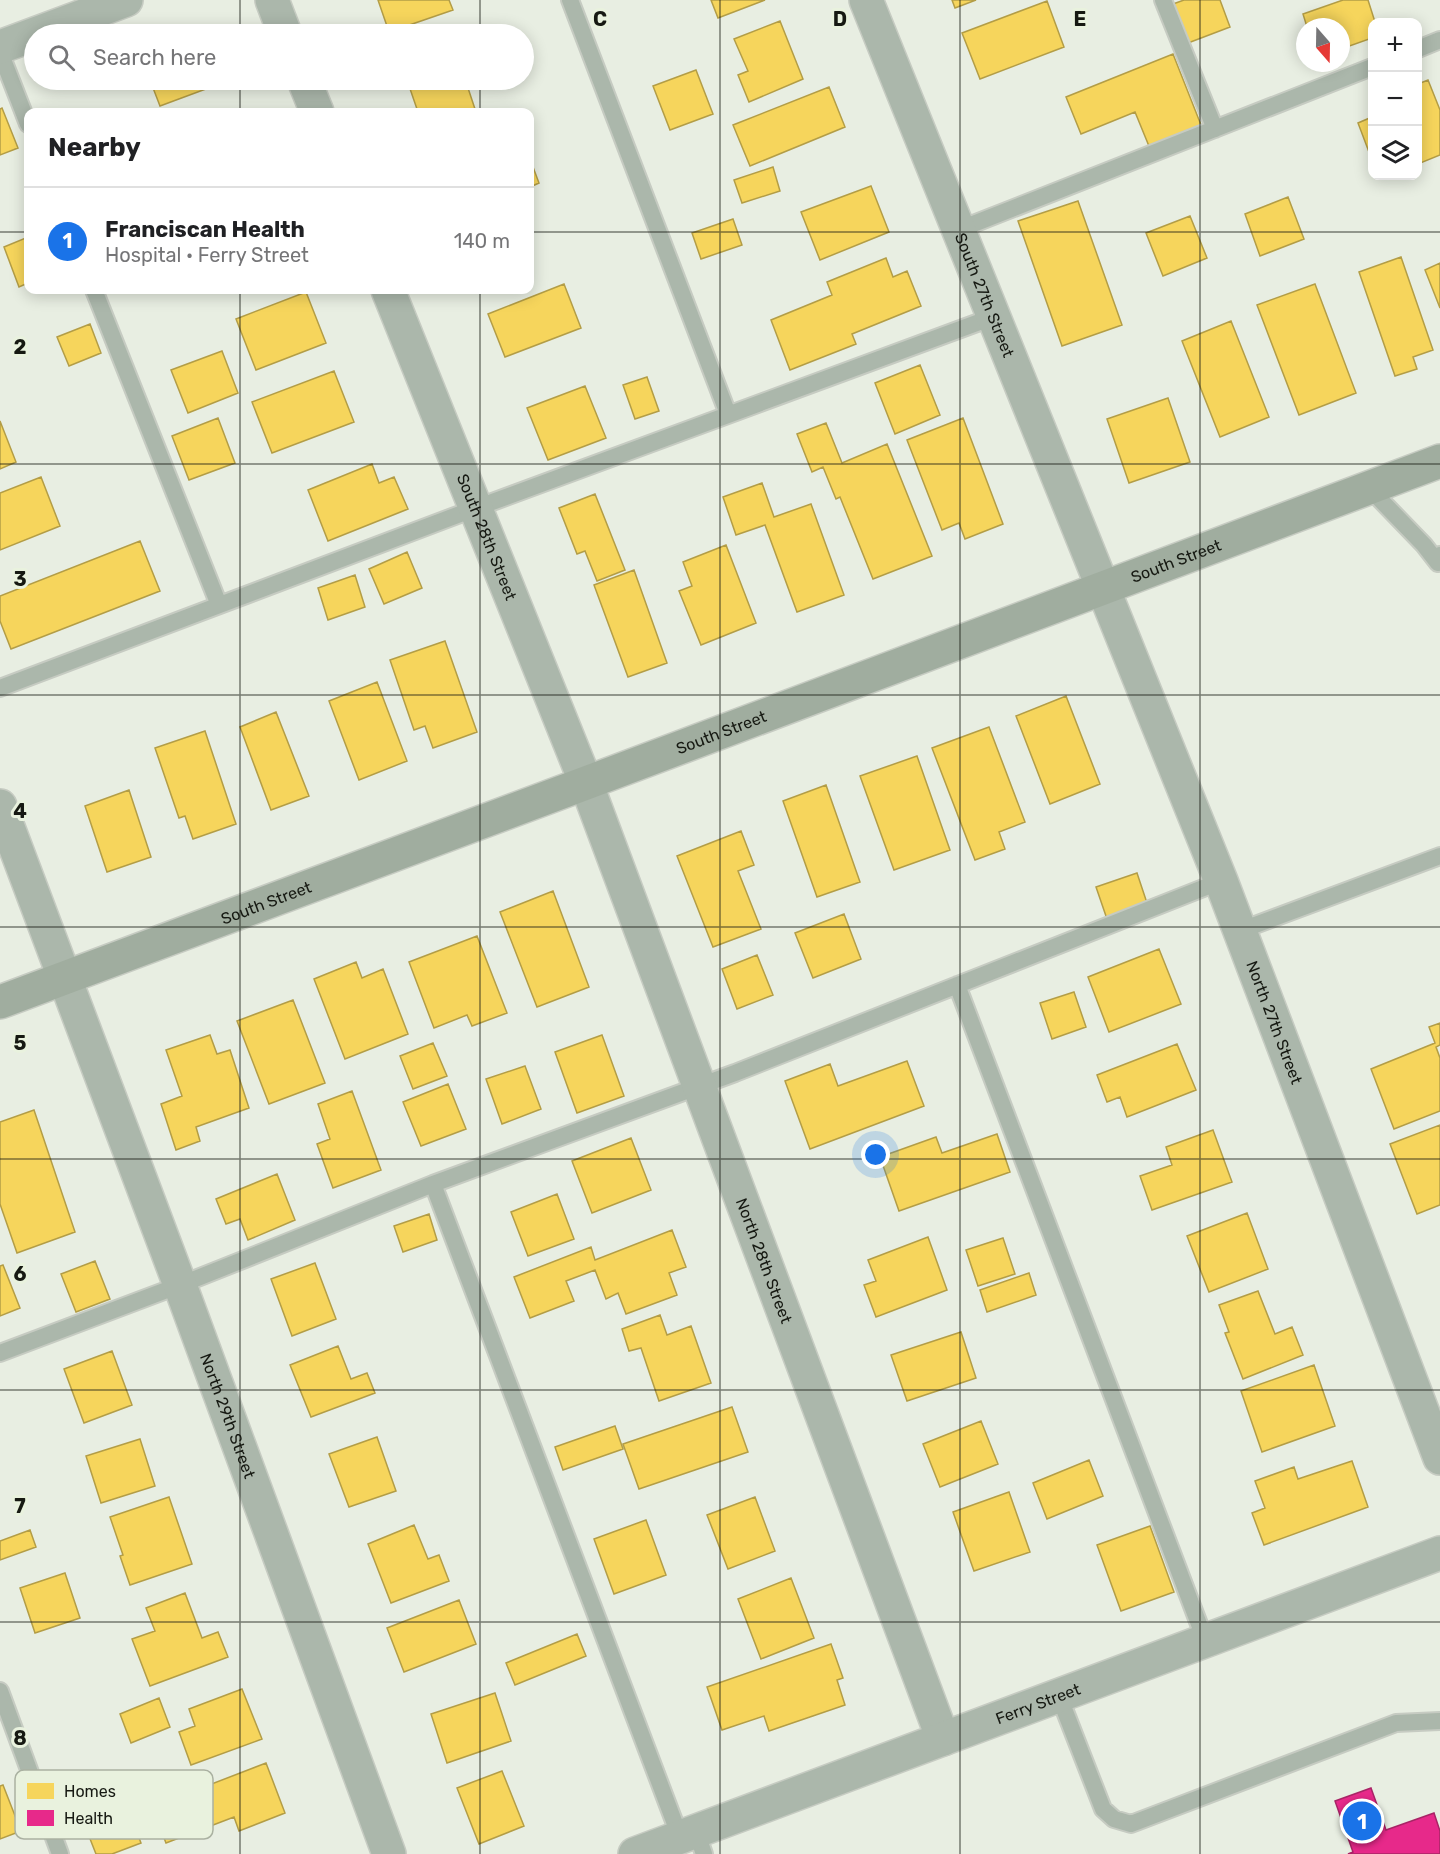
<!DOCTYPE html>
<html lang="en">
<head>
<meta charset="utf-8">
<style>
	body { margin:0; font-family:Rubik,sans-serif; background:#f2f2f2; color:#202124 }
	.controls { position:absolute; right:18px; top:18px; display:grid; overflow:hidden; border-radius:12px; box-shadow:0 3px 15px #0003 }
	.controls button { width:54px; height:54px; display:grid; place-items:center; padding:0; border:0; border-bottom:2px solid #e0e0e0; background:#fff; color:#202124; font:30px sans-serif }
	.compass { position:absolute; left:1296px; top:18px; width:54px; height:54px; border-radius:50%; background:#fff; box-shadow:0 3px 15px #0003; rotate:160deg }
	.you { position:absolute; left:876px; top:1155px; width:21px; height:21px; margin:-15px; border:4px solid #fff; border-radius:50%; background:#1a73e8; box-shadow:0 0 0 9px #1a73e833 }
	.badge { display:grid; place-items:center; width:39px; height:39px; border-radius:50%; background:#1a73e8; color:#fff; font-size:20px; font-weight:700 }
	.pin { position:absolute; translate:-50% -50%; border:3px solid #fff; box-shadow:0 2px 6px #0006 }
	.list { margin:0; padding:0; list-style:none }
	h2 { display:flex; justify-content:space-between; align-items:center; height:78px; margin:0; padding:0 24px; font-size:26px }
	h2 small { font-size:20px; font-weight:400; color:#757577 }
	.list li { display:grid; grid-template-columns:39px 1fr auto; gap:18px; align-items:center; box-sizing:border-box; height:108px; padding:0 24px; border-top:2px solid #e0e0e0 }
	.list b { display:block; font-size:22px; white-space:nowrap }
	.list p { margin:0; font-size:20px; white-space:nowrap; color:#757577 }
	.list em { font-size:20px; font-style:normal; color:#757577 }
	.icon { flex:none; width:33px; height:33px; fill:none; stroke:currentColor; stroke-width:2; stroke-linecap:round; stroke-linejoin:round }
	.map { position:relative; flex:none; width:1440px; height:1854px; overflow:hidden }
	.search { position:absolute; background:#fff; box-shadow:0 3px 15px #0003; left:24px; top:24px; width:510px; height:66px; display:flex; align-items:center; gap:15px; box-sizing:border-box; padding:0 21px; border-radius:33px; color:#757577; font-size:22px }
	.panel { position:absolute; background:#fff; box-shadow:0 3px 15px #0003; left:24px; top:108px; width:510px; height:186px; border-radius:12px }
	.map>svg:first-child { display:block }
	.homes { fill:#f6d55c; stroke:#b39d46; stroke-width:1.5 }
	.health { fill:#e7298a; stroke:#a82466; stroke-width:1.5 }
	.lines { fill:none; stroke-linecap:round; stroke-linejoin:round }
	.service-casing { stroke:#c6cbc2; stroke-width:20 }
	.minor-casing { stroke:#c6cbc2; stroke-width:36 }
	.primary-casing { stroke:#c6cbc2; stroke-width:36 }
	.service { stroke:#abb7ab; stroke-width:16 }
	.minor { stroke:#abb7ab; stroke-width:33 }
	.primary { stroke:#a0ad9f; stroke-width:33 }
	.grid { fill:none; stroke:#161912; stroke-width:1.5; stroke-opacity:0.55 }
	.labels { text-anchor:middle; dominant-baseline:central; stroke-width:6; stroke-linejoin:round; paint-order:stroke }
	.street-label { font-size:16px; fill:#161912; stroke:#e9f2de }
	.key { fill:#e9f2de; stroke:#aab1a1; stroke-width:1.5 }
	.key-label { font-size:16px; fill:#161912 }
	.grid-label { font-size:20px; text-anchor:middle; font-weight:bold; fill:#161912; stroke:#e9f2de; stroke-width:6; stroke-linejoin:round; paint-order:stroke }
</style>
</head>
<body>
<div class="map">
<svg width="1440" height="1854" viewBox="0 0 1440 1854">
	<rect width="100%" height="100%" fill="#e8eee2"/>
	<!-- homes -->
	<path class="homes" d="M378,0H449L453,10L389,32Z
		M711,0H765L718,18Z
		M952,0H976L955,8Z
		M1184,0H1220L1230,27L1188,43L1173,4Z
		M1343,0H1368L1375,22H1372V38L1341,49V27H1307L1303,14Z
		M1047,1L1064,47L980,79L962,33Z
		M780,21L803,79L749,102L738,75L748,71L734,39Z
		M1173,54L1203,130L1151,151L1135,112L1081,134L1066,97Z
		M696,70L713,114L670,130L653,86Z
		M150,80H230L160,106Z
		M407,80H478L480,85L468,88L476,112H418Z
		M1428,80L1440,110V155L1418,164V84Z
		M829,87L845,127L750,166L733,125Z
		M2,108L18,148L0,155V109Z
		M1372,117V160L1358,123Z
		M530,159L539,183L530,187Z
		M773,167L780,191L742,203L734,180Z
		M871,186L889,232L820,260L801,212Z
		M1288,197L1304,239L1260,256L1245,214Z
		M1078,201L1122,325L1062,346L1018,221Z
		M1190,216L1207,258L1163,276L1146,233Z
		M733,219L742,245L701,259L692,233Z
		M28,237V283L19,287L4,247Z
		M1401,257L1433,350L1413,357L1417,369L1395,376L1359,272Z
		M886,258L893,277L907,271L921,306L852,334L856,344L790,370L771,320L832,295L827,282Z
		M1440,263V308L1425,270Z
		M564,284L581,328L505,357L488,314Z
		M1315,284L1356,393L1299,415L1257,305Z
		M306,292L326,343L256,370L236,319Z
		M1231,321L1269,417L1220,437L1182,341Z
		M90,324L101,353L69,366L57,337Z
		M222,351L238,393L188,413L171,370Z
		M920,365L940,415L895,434L875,383Z
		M334,371L354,422L272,453L252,402Z
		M647,377L659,411L635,419L623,385Z
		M585,386L606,438L548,460L527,408Z
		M1168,398L1190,462L1129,483L1107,419Z
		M218,418L235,463L189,480L172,436Z
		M963,418L1003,524L965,539L959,523L942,530L907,440Z
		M0,421L16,462L0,469Z
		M826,423L842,463L887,444L932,556L873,579L840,497L836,499L823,467L812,472L797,434Z
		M372,464L379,483L394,477L408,509L328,541L308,490Z
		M41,477L60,526L0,550V493Z
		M762,483L774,517L811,504L844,595L797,612L765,525L736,535L723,497Z
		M595,494L625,570L597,581L585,551L577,554L559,508Z
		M140,541L160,591L11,649L0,621V596Z
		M726,545L756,623L701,645L679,591L692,586L683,562Z
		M407,552L422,588L384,604L369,569Z
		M634,570L667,663L628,677L594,585Z
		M355,575L365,607L328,620L318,588Z
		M445,641L477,732L433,748L425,726L414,730L390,660Z
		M377,682L407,761L359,780L329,701Z
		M1066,696L1100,784L1050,804L1016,716Z
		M276,712L309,796L271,810L240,727Z
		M989,727L1025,822L999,832L1005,849L975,860L932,748Z
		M205,731L236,824L193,839L185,816L179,818L155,748Z
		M917,756L950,850L894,870L860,776Z
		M826,785L860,882L817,897L783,801Z
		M129,790L151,857L107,872L85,806Z
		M741,831L754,865L738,871L761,929L713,947L677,856Z
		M1137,873L1148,906L1107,919L1096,887Z
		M553,891L589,987L537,1007L500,912Z
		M844,914L861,959L813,978L795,933Z
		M477,936L507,1013L472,1026L467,1015L434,1028L409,962Z
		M1159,949L1181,1004L1109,1032L1088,977Z
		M757,955L773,995L737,1009L722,969Z
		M356,962L362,978L383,969L408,1034L345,1059L314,979Z
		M1074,992L1086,1027L1052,1039L1040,1003Z
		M293,1000L325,1083L269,1104L237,1021Z
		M1440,1023V1045L1436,1047L1440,1058V1111L1394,1129L1371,1069L1435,1043L1429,1027Z
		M210,1035L217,1054L230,1050L249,1108L196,1127L200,1141L176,1150L161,1104L182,1096L166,1050Z
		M602,1035L624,1096L577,1113L555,1052Z
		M433,1043L447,1076L413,1089L400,1056Z
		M1177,1044L1196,1090L1127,1117L1120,1097L1107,1102L1097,1075Z
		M907,1061L924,1106L810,1149L785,1081L830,1064L838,1086Z
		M525,1066L541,1109L502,1124L486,1079Z
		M448,1084L466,1129L421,1146L403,1102Z
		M352,1091L381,1170L333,1188L317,1144L330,1139L318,1104Z
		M34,1110L75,1232L17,1253L0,1204V1122Z
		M1440,1125V1205L1417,1214L1390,1144Z
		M1213,1130L1232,1182L1152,1210L1140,1176L1172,1165L1166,1147Z
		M997,1134L1010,1172L899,1211L880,1157L936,1137L942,1153Z
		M631,1138L651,1190L592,1213L572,1161Z
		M277,1174L295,1220L248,1240L240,1219L226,1224L216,1199Z
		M557,1194L574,1239L528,1256L511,1212Z
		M1247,1213L1268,1269L1209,1292L1187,1236Z
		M429,1214L437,1240L403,1252L394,1226Z
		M672,1230L686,1267L669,1273L677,1295L626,1314L618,1293L606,1299L595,1270L566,1281L574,1301L530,1318L514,1277L591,1247L595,1260Z
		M928,1237L947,1290L876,1317L864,1285L876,1281L868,1260Z
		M1003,1238L1015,1274L978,1286L966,1250Z
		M95,1261L110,1299L76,1312L61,1274Z
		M315,1263L336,1319L292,1336L271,1279Z
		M3,1265L20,1308L0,1316V1266Z
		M1029,1273L1036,1295L987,1312L980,1290Z
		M1258,1291L1275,1334L1292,1327L1303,1355L1243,1379L1225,1333L1229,1332L1219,1305Z
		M660,1315L667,1335L691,1326L711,1383L659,1401L641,1348L629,1351L622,1329Z
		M961,1332L976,1378L907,1401L891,1355Z
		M338,1346L351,1379L367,1373L375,1393L311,1417L290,1365Z
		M112,1351L132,1405L84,1423L64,1369Z
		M1314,1365L1335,1426L1262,1452L1241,1391Z
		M732,1407L748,1452L639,1489L623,1444Z
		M981,1421L998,1464L940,1487L923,1444Z
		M615,1426L623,1449L563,1470L555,1447Z
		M377,1437L396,1491L349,1507L329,1454Z
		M140,1439L155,1486L101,1503L86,1456Z
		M1089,1460L1103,1496L1047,1519L1033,1483Z
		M1352,1461L1368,1507L1264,1545L1252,1513L1265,1508L1255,1481L1294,1467L1298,1479Z
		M1009,1492L1030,1552L974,1571L953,1512Z
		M169,1497L192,1564L130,1585L120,1556L123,1555L110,1517Z
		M755,1497L775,1551L728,1569L707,1515Z
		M646,1520L666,1575L614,1594L594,1539Z
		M414,1525L428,1559L439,1555L449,1581L391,1603L368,1544Z
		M1150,1526L1174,1592L1121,1611L1097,1545Z
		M30,1530L36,1547L0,1560V1541Z
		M65,1573L80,1618L35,1633L20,1588Z
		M791,1578L814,1638L761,1659L738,1599Z
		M185,1593L202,1638L218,1632L228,1657L150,1686L132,1639L155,1631L146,1608Z
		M459,1600L476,1644L404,1672L387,1628Z
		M577,1634L586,1656L515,1685L506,1663Z
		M831,1644L843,1678L837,1680L845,1705L769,1731L764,1716L722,1730L707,1687Z
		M242,1689L262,1739L191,1765L179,1732L195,1726L189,1709Z
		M495,1693L511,1741L447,1763L431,1714Z
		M159,1698L170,1727L131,1743L120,1714Z
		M266,1763L285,1813L239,1831L234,1817L166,1843L152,1807Z
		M502,1771L524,1826L479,1844L457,1788Z
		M3,1785L21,1831L0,1839V1786Z
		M126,1804L141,1843L112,1854H96L83,1821Z"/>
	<!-- health -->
	<path class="health" d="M1371,1788L1386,1830L1434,1813L1440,1831V1854H1348L1353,1852L1335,1801Z"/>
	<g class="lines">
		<!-- service casing -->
		<g class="service-casing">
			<path id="service" d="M570,0L728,414
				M1163,0L1215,129
				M1418,49L1440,40
				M0,52L28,124
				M958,230L1372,67
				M94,290L219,605
				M1369,488L1424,545L1438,563L1440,555
				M0,688L476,508L993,317
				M1239,931L1440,856
				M957,985L1205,1640
				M433,1184L680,1837
				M0,1353L180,1285L433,1184L735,1073L1221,881
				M0,1691L60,1854
				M1059,1696L1103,1809L1114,1819L1131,1824L1396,1723L1440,1721
				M696,1831L704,1854"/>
		</g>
		<!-- minor casing -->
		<g class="minor-casing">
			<g id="minor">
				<path d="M272,0L285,34"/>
				<path id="s1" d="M866,0L1221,881L1440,1458"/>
				<path d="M0,47L126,0"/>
				<path d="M304,80L317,112"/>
				<path id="s2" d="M388,290L586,783L943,1739"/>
				<path id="s3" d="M0,806L180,1285L389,1854"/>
				<path id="s4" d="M635,1854L1440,1553"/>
			</g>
		</g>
		<!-- primary casing -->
		<g class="primary-casing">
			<g id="primary">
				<path id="s5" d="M0,1002L586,783L1440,461"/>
			</g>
		</g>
		<!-- service -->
		<use href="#service" class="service"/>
		<!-- minor -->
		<use href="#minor" class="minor"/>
		<!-- primary -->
		<use href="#primary" class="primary"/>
	</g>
	<!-- grid -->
	<path class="grid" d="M240,0V34M480,0V34M720,0V1854M960,0V1854M1200,0V1854M240,80V112M480,80V112M0,232H28M530,232H1440M240,290V1854M480,290V1854M0,464H1440M0,695H1440M0,927H1440M0,1159H1440M0,1390H1440M0,1622H1440"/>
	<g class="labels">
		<!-- street labels -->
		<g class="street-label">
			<text stroke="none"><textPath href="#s1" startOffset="318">South 27th Street</textPath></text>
			<text stroke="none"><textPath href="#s2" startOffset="266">South 28th Street</textPath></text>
			<text stroke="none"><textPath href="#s5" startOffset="1256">South Street</textPath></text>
			<text stroke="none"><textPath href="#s5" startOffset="770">South Street</textPath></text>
			<text stroke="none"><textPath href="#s5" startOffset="284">South Street</textPath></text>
			<text stroke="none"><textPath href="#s1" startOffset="1101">North 27th Street</textPath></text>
			<text stroke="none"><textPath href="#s2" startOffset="1041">North 28th Street</textPath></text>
			<text stroke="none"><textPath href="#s3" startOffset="651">North 29th Street</textPath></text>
			<text stroke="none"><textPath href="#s4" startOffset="430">Ferry Street</textPath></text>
		</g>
	</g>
	<!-- legend -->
	<rect x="15" y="1770" width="198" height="69" rx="9" class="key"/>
	<rect x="27" y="1783" width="27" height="16" fill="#f6d55c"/>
	<rect x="27" y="1810" width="27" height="16" fill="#e7298a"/>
	<g class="key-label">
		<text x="64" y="1797">Homes</text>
		<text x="64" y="1824">Health</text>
	</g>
	<g class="grid-label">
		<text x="600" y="26">C</text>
		<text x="840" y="26">D</text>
		<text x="1080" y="26">E</text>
		<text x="20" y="354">2</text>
		<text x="20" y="586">3</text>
		<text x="20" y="818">4</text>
		<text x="20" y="1050">5</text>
		<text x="20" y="1281">6</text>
		<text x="20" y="1513">7</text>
		<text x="20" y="1745">8</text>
	</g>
</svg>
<div class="controls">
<button>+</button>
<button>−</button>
<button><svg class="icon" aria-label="layers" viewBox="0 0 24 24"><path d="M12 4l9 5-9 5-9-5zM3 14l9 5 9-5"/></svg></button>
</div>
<svg class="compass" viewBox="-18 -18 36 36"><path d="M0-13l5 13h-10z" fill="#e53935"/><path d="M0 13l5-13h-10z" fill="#757577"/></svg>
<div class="you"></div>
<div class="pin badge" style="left:1362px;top:1821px">1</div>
<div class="search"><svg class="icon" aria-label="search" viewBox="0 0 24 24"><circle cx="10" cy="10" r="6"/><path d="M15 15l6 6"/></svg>Search here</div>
<section class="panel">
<h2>Nearby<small></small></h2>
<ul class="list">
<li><span class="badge">1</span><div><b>Franciscan Health</b><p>Hospital · Ferry Street</p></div><em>140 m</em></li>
</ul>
</section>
</div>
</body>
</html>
